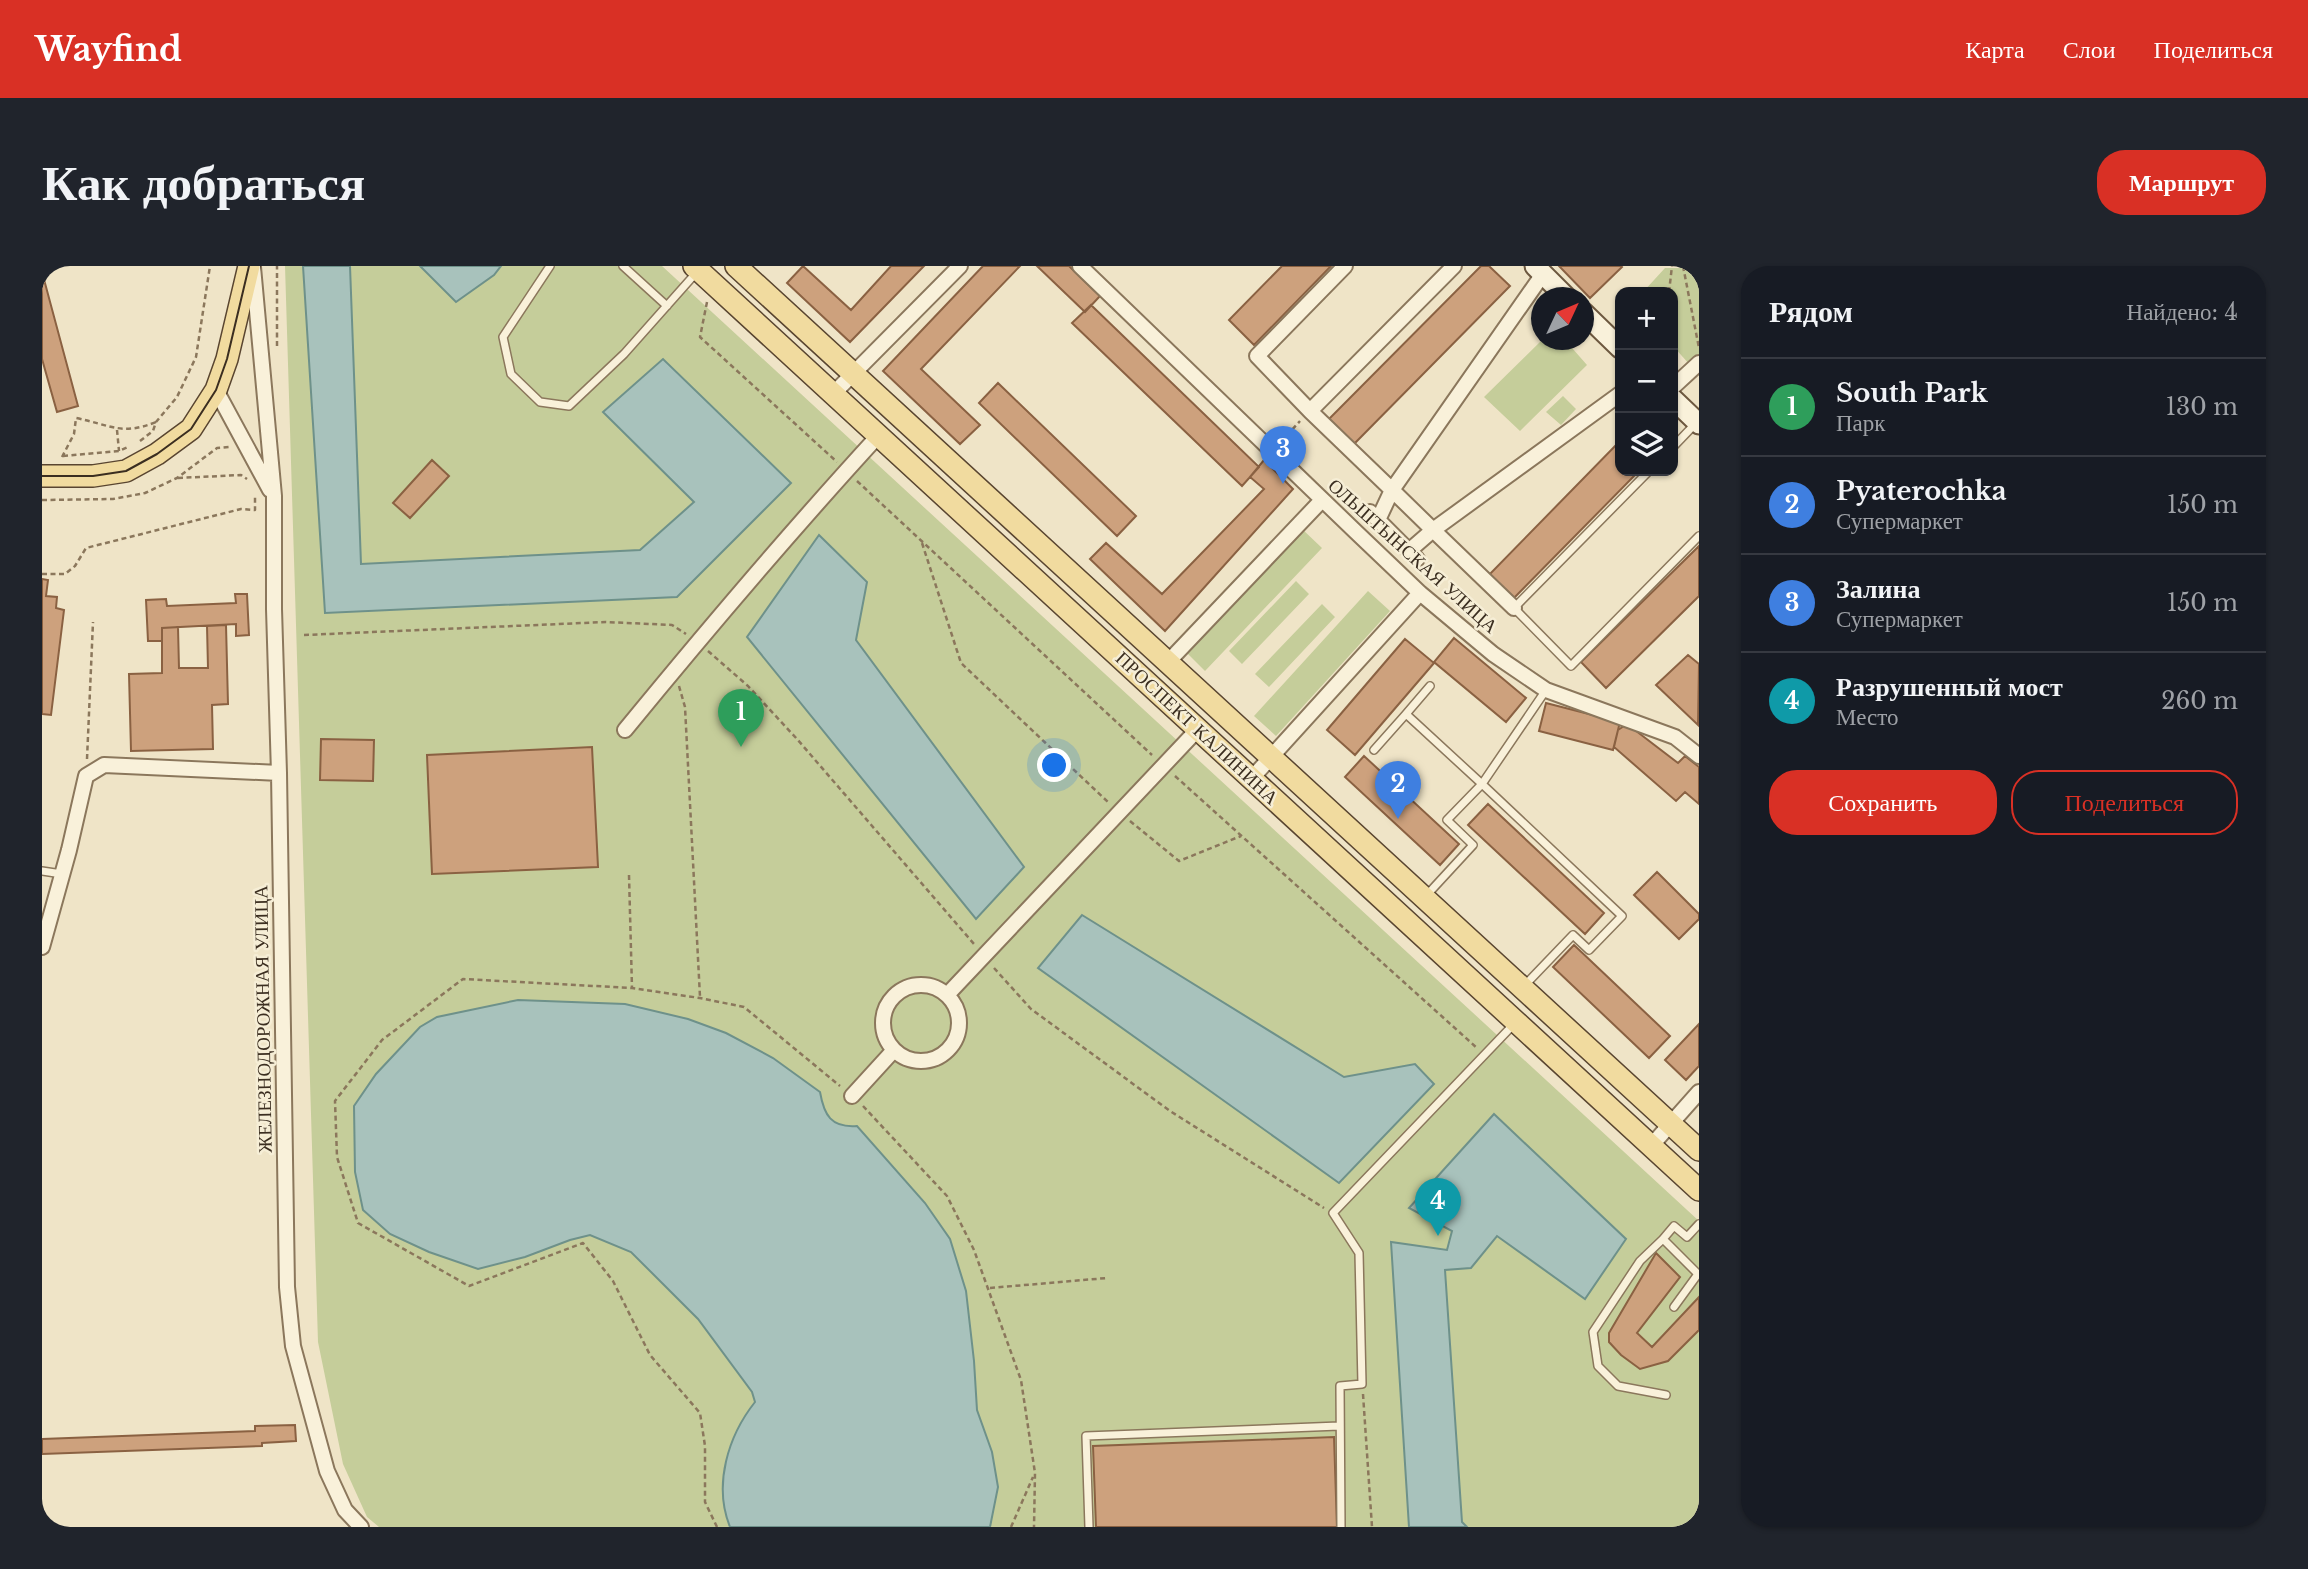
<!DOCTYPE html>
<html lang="ru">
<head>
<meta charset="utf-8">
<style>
	body { margin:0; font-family:"Libre Baskerville",serif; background:#20242c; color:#f1f3f6 }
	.controls { position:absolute; right:21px; top:21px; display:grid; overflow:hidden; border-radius:14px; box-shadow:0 2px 5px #0004 }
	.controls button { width:63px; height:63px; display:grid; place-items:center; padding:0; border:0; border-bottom:2px solid #363941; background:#171b24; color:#f1f3f6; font:35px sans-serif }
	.compass { position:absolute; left:1489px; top:21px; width:63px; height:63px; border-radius:50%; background:#171b24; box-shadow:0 2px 5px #0004; rotate:46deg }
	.you { position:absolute; left:1013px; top:500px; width:24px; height:24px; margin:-18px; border:5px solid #fff; border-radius:50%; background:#1a73e8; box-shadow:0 0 0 10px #1a73e833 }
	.badge { display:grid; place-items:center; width:46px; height:46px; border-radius:50%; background:#d93025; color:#fff; font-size:23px; font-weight:700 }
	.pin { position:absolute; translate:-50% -58px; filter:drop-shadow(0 2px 4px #0008) }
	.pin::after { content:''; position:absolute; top:37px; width:24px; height:21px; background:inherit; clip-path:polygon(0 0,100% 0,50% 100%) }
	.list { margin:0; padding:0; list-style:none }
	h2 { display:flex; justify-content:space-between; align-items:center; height:91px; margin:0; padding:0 28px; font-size:30px }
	h2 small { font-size:23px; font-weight:400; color:#9ea1a6 }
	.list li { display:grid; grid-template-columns:46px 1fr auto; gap:21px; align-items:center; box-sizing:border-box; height:98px; padding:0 28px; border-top:2px solid #363941 }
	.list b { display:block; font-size:26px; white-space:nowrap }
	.list p { margin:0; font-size:23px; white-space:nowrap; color:#9ea1a6 }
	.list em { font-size:23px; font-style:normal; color:#9ea1a6 }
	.actions { display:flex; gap:14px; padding:21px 28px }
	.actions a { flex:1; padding:16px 0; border:2px solid #d93025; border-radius:28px; text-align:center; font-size:24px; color:#d93025 }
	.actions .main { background:#d93025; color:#fff }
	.icon { flex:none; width:38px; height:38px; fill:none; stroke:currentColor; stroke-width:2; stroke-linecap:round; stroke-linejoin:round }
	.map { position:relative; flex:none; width:1657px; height:1261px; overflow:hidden; border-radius:28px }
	header { display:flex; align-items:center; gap:42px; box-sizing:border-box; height:98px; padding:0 35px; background:#d93025; color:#fff }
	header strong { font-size:33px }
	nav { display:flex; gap:38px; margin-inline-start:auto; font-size:24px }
	.intro { display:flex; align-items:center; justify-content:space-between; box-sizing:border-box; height:168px; padding:0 42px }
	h1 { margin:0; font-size:49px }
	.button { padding:18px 32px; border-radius:28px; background:#d93025; color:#fff; font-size:24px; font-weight:700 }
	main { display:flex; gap:42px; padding:0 42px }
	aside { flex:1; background:#171b24; border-radius:28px; box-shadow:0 2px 5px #0004 }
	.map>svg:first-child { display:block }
	.green { fill:#c5cd9a }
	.water { fill:#a8c2bc; stroke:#6e918a; stroke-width:2 }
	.building { fill:#cda17d; stroke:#8a6142; stroke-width:2 }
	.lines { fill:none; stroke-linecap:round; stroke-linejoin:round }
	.lane-casing { stroke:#8b775c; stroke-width:10 }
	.street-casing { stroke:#8b775c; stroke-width:18 }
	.secondary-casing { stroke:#6d583f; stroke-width:23 }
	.primary-casing { stroke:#594530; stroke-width:24 }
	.path { stroke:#8b775c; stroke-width:2.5; stroke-dasharray:5 3.5; stroke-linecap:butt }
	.lane { stroke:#f9f1da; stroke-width:7 }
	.street { stroke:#f9f1da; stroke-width:14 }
	.secondary { stroke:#f9f1da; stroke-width:19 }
	.primary { stroke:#f1db9f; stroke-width:21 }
	.tram { stroke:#3b2e20; stroke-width:2 }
	.labels { text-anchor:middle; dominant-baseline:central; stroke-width:5; stroke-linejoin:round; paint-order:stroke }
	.street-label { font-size:19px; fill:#3b2e20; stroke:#f6eed6 }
</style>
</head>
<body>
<header>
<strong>Wayfind</strong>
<nav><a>Карта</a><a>Слои</a><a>Поделиться</a></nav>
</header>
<div class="intro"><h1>Как добраться</h1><a class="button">Маршрут</a></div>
<main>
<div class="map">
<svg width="1657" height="1261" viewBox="0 0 1657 1261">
	<rect width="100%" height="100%" fill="#efe4c7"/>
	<!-- green -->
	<path class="green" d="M243,0H620L1657,955V1261H337L325,1251L301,1198L276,1076Z
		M1623,2H1657V91L1648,99L1631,80V26H1601Z
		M1500,74H1523L1545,99L1478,165L1442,131Z
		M1521,130L1534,143L1519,159L1504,146Z
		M1259,262L1280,282L1163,405L1143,385Z
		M1254,315L1267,328L1200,398L1187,385Z
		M1326,325L1348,345L1234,470L1212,450Z
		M1280,338L1293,351L1227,421L1213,408Z"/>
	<!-- water -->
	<path class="water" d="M261,0H308L319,298L598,284L652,236L561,146L621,93L749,217L635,331L283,347Z
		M378,0H459L452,9L414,36Z
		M777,269L825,316L814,374L982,601L934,653L705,371Z
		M1040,649L1302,811L1373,798L1392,818L1297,917L996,702Z
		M476,734L583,738L646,753L684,767L731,792L778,826C782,849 789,862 815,860L883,937L908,973L924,1025L932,1095L935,1144L950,1186L956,1221L948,1261H688C671,1219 686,1170 713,1136L710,1126L656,1053L589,986L548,969L528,974L483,991L436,1003L387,986L348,968L321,944L313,906L312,840L334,808L378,761L395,751Z
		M1452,848L1584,973L1543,1033L1455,970L1429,1002L1403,1004L1420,1256L1425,1261H1367L1349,976L1405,984L1410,965L1367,942Z"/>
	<!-- building -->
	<path class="building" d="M761,0L809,44L849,0H882L808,76L745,17Z
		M941,0H978L879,103L938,159L918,178L841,105Z
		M995,0H1027L1058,30L1043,46Z
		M1240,0H1289L1212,79L1187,54Z
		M1439,0H1447L1468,20L1312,178L1287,153Z
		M1517,0H1579L1580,1L1548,32Z
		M0,6L36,140L15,146L0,93Z
		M1049,39L1217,201L1200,220L1030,57Z
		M956,117L1094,250L1075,270L937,137Z
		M1578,175V205H1597L1469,335L1445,311Z
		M390,194L407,210L368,252L351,237Z
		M1222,194L1251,223L1123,365L1048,293L1064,277L1120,328L1222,223L1208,211Z
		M1657,280V330L1564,422L1539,396Z
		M0,313L6,314L4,330L15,331L14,342L22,344L9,449L0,448Z
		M193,328H205L207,369L194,370V358L120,362V375H106L104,334L124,333L125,340L194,337Z
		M184,359L186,438L170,439L171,483L89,485L87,408L120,407V362L136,361L137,402H166L165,360Z
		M1412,372L1484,432L1464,456L1392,396Z
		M1363,373L1392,397L1313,489L1285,464Z
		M1646,389L1657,398L1656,459L1614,419Z
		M1504,437L1578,456L1571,484L1497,465Z
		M1585,458L1636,497L1643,490L1657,501V538L1643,526L1634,535L1572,481L1576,464Z
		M279,473L332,474L331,515L278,514Z
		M550,481L556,601L390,608L385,489Z
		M1322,490L1417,578L1398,599L1303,511Z
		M1446,538L1562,647L1543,668L1426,559Z
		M1615,606L1657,648V653L1637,673L1592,629Z
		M1532,679L1628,770L1607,792L1511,701Z
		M1657,758V800L1644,814L1623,794Z
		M1614,987L1638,1011L1595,1067L1610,1081L1657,1031V1064L1626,1095L1598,1103L1579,1089L1567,1076V1067Z
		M253,1159L254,1175L220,1177V1180L0,1188V1173L213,1165V1160Z
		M1292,1171L1295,1261H1054L1051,1180Z"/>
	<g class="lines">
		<!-- lane casing -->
		<g class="lane-casing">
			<path id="lane" d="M508,0L461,71L469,108L498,136L527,140L582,88L654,7
				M581,0L625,40
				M1631,181L1655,156
				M1607,205L1472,342L1529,400L1657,270
				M1364,448L1388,420
				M1332,484L1364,448L1440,518L1504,424
				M0,605L20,608
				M1383,631L1431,579L1405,554L1440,518L1580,650L1547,684L1531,669L1483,719
				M1621,973L1598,995L1551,1066L1556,1100L1576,1120L1624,1129
				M1632,1041L1656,1008L1621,973L1632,960L1645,971L1657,958
				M1047,1261L1044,1170L1297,1160
				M1299,1261L1298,1120L1320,1118L1317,987L1291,947L1471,759"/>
		</g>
		<!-- street casing -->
		<g class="street-casing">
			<path id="street" d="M1038,0L1314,266L1378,327L1451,388L1504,424L1633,471L1657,490
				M1303,0L1215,90L1268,145L1412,0
				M211,1L232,230V343L237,507L245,1021L251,1080L285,1205L303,1244L319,1261
				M1631,121L1657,97
				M174,124L228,224
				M791,128L918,0
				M1268,145L1350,224L1501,8
				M1328,246L1375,293
				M1336,254L1350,224L1391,264L1368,284
				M1472,342L1391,264L1578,128
				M1126,396L1280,234
				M583,464C665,364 749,265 836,170
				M1210,512L1378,327
				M0,681L27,584L44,510L62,499L237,507
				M841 757a38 38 0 1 1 76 0a38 38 0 1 1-76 0Z
				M905,729L1157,462
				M810,830L852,784
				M1609,880L1657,826"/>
		</g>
		<!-- secondary casing -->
		<g class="secondary-casing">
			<path id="secondary" d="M1493,0L1525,32
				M1542,47L1578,82
				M1631,133L1657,158"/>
		</g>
		<!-- primary casing -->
		<g class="primary-casing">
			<path id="primary" d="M652,0L1657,924
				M694,0L1657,884
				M0,210H51L84,205L115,188L149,163L174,124L185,93L207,0"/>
		</g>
		<!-- path -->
		<path class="path" d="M1641,0L1657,82
			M1627,26L1630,0
			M665,36L658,71L795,196
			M235,80V0
			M75,164L77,185
			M98,175L111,165L114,156L135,131L154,91L168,0
			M1239,176L1258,155
			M21,190L77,185L86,181
			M20,191L32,168L34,152C69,159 79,170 114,156
			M136,212L199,209L205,213
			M815,215L1110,489
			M0,234L71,233L103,227L135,212L175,182L187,181L188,179
			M880,277L919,397L1067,537
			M0,308H23L33,300L44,282L199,243L213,244V231
			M262,369L564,356L630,359L644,368
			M666,385L706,420L755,473L932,678
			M637,420L643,441L658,731
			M45,493L51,356
			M1133,510L1435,782
			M1088,555L1137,595L1199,570
			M587,609L590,722
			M952,702L989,743L1128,845L1282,942
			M821,840L905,930L932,984L979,1114L993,1207L992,1261
			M948,1022L1065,1012
			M1321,1128L1330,1261
			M675,1261L663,1236V1180L658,1147L608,1089L571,1015L541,977L427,1020L316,957L295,891L293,835L340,774L421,713L590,722L658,732L702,741L798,820
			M969,1261L991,1211"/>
		<!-- lane -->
		<use href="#lane" class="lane"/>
		<!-- street -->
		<use href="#street" class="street"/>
		<!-- secondary -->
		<use href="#secondary" class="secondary"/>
		<!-- primary -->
		<use href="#primary" class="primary"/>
		<!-- tram -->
		<path class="tram" d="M0,210H51L84,205L115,188L149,163L174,124L185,93L207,0"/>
	</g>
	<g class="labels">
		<!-- street labels -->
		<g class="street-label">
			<text transform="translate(1371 290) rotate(42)">ОЛЬШТЫНСКАЯ УЛИЦА</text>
			<text transform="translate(1155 462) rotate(43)">ПРОСПЕКТ КАЛИНИНА</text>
			<text transform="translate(221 753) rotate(-91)">ЖЕЛЕЗНОДОРОЖНАЯ УЛИЦА</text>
		</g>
	</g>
</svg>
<div class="controls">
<button>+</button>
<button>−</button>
<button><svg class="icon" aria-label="layers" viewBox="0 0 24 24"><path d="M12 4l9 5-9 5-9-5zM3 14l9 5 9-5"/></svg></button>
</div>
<svg class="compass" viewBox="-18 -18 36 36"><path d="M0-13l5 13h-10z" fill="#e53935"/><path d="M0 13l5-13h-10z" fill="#9ea1a6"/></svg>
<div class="you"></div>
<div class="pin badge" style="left:699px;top:481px;background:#2e9e5b">1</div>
<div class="pin badge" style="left:1356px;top:553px;background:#3f7fe0">2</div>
<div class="pin badge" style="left:1241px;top:218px;background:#3f7fe0">3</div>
<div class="pin badge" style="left:1396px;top:970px;background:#0f9aa8">4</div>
</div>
<aside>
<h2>Рядом<small>Найдено: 4</small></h2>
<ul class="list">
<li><span class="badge" style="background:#2e9e5b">1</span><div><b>South Park</b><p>Парк</p></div><em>130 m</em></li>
<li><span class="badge" style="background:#3f7fe0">2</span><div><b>Pyaterochka</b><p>Супермаркет</p></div><em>150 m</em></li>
<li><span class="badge" style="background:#3f7fe0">3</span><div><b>Залина</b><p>Супермаркет</p></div><em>150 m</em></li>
<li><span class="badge" style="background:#0f9aa8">4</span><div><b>Разрушенный мост</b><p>Место</p></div><em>260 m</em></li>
</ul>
<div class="actions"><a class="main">Сохранить</a><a>Поделиться</a></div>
</aside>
</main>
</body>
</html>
